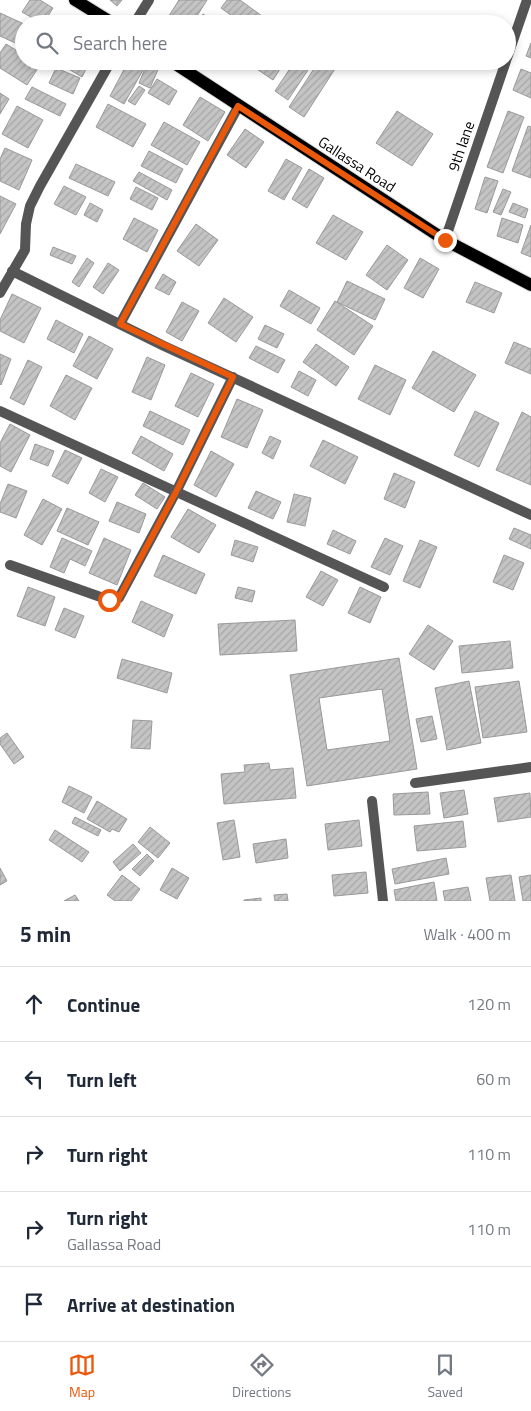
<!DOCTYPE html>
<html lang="en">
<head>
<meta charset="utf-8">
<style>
	body { margin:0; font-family:"Titillium Web",sans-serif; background:#f2f2f3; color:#1f2937 }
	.stop { position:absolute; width:15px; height:15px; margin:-11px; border:4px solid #ea580c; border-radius:50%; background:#fff }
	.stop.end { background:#ea580c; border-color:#fff; box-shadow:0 1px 5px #0008 }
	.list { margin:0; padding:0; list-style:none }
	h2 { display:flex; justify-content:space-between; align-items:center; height:65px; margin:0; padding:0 20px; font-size:21px }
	h2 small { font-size:16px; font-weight:400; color:#747a83 }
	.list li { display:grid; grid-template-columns:32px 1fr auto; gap:15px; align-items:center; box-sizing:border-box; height:75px; padding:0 20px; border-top:1px solid #e0e1e3 }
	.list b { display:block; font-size:19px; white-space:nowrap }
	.list p { margin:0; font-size:16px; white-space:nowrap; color:#747a83 }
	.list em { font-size:16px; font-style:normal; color:#747a83 }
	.icon { flex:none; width:28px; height:28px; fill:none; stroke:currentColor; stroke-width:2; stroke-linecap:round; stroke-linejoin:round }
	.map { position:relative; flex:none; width:531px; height:901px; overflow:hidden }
	.search { position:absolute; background:#fff; box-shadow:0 2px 8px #0003; left:15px; right:15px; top:15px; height:55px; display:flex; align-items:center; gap:12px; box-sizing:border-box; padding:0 18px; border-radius:28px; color:#747a83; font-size:19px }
	.sheet { height:440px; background:#fff }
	nav { display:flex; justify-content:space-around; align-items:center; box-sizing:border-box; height:70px; border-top:1px solid #e0e1e3; background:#fff; font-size:14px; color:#747a83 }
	nav a { display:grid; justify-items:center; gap:2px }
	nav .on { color:#ea580c }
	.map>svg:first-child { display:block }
	.building { fill:url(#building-hatch); stroke:#999; fill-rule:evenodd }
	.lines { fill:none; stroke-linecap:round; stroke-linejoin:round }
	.primary-casing { stroke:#dbdbdb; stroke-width:14 }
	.minor { stroke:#555; stroke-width:10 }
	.primary { stroke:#000; stroke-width:12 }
	.route { stroke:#ea580c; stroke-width:6 }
	.labels { text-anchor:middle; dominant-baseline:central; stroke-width:5; stroke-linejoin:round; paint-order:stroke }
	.street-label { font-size:15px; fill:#000; stroke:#fff }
</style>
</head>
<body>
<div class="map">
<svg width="531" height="901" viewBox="0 0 531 901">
	<defs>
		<pattern id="building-hatch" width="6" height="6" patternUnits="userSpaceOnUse" patternTransform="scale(1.25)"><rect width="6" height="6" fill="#c4c4c4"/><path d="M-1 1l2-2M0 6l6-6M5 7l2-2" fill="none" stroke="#a7a7a7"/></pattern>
	</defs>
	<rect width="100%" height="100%" fill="#fff"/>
	<!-- building -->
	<path class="building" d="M30,0H40L53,8L43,24L22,12Z
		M110,0H122L117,6Z
		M179,0H207L192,24H168L165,22Z
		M227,0H240L273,24H243L221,8Z
		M0,13L24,24V47L0,36Z
		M203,14L218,24H196Z
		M531,43V58L526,56Z
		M6,44L24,55V61H34L40,65L27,85L0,68V53Z
		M55,61H90L82,77Z
		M148,61L160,65L150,88L139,83Z
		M245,61H275L282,66L273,80Z
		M295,61H314L288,100L275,91Z
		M319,61H340L304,117L289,107Z
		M128,62L143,70L124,104L110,96Z
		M56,68L80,78L73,94L49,83Z
		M521,69L531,73V98L513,90Z
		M157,79L177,91L169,105L148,93Z
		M139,86L145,90L135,105L128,101Z
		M32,87L66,104L60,116L25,99Z
		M0,93L9,99L0,114Z
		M200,97L225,112L208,141L183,125Z
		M108,104L146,124L133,147L96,127Z
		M17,106L43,120L28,148L2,134Z
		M397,111L433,134L412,166L376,143Z
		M508,111L524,117L503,173L487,167Z
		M164,122L200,142L187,165L151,145Z
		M528,126L531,127V178L512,171Z
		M245,129L264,142L246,168L227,155Z
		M5,148L32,160L19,190L0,181V159Z
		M149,151L183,169L176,183L141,166Z
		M286,159L302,168L284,200L268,191Z
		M76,164L115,182L108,196L69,178Z
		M309,169L324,178L307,208L292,199Z
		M139,172L172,190L167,200L133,181Z
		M485,177L498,181L487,213L475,209Z
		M64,186L86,197L76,215L54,204Z
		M136,187L158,198L152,210L130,199Z
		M503,189L511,192L501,215L493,212Z
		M0,196L16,204L0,234Z
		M90,203L103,210L97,222L84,215Z
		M513,203L528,209L525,218L509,212Z
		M333,215L363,232L346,260L316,243Z
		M134,218L158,230L147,252L123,239Z
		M502,218L523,225L518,243L497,236Z
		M196,224L218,240L199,266L177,251Z
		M531,225V257L521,253Z
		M387,245L408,260L387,290L366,275Z
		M53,247L76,256L72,264L50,255Z
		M87,258L94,263L79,287L72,282Z
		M420,258L439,269L423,298L404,288Z
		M108,263L119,270L103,294L93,287Z
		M163,274L176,282L169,295L155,288Z
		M347,281L385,299L375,320L337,302Z
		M475,282L502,293L494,313L466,302Z
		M289,290L320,308L311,324L280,306Z
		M12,294L41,308L24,343L0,331V320Z
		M224,298L253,317L236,342L208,323Z
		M335,301L373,326L354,355L317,330Z
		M182,302L199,311L182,341L166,332Z
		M56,320L83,334L74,353L47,339Z
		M265,325L284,334L277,348L258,339Z
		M89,336L113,349L97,379L73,366Z
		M514,342L531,349V374L505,363Z
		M316,344L349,367L336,386L303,362Z
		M256,346L285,360L278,373L249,358Z
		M433,351L476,375L454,412L412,388Z
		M0,354L11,359L1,385L0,384Z
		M147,357L165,365L151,400L132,392Z
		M28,360L42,367L24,405L10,398Z
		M375,365L406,380L390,415L358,399Z
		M299,371L316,380L308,396L291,387Z
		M191,373L214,384L198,417L175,406Z
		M66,375L92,388L75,420L50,406Z
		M237,399L263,410L247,448L221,437Z
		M150,411L190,430L183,445L143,426Z
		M475,411L499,423L479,467L454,455Z
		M522,412L531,417V485L496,470Z
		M10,424L30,435L11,472L0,466V443Z
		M141,436L173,454L164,471L132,453Z
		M270,436L281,441L273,459L262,453Z
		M323,440L358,457L345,484L310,466Z
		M35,444L54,451L48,466L30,459Z
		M65,450L82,458L68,484L52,476Z
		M211,451L234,464L216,497L194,485Z
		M101,469L118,477L105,502L89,493Z
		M394,473L415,482L405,508L384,499Z
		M143,483L165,497L157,509L135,495Z
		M8,484L27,491L16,518L0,512V504Z
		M256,491L281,502L273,519L248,508Z
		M294,494L311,498L305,526L287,522Z
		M43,499L62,509L42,545L24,535Z
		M117,502L146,514L139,533L109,521Z
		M67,508L99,522L88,545L57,531Z
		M188,509L216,525L199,553L171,537Z
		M514,528L531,535V549L509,539Z
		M333,530L356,541L350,554L327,544Z
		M62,538L92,551L85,566L70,559L64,573L50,567Z
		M104,538L131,550L117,585L89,573Z
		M385,538L403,546L390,575L371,567Z
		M235,540L258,547L253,562L231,555Z
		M420,540L437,547L420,588L403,581Z
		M163,555L205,574L196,594L154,576Z
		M504,555L524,563L513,590L493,582Z
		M321,571L338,580L323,606L306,597Z
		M28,587L55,597L45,626L17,616Z
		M238,587L255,591L252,602L235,598Z
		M360,587L381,597L370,623L348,613Z
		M141,601L173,615L164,637L132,622Z
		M64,608L84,616L75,638L55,630Z
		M295,620L297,651L220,655L218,624Z
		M428,625L453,641L434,670L409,654Z
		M510,641L513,668L462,673L459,646Z
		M399,658L417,769L307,786L290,675ZM382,689L390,741L327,750L319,698Z
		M122,659L172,673L167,693L117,678Z
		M469,681L481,743L447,750L435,688Z
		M519,681L527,732L483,738L475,687Z
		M432,716L437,739L421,742L416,719Z
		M133,720L152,721L150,749L131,748Z
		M7,733L24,757L14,764L0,744V738Z
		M269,763L270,770L293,768L296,798L224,804L221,774L245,772L244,765Z
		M69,786L92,797L84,813L62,802Z
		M464,790L468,814L444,818L440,793Z
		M428,792L430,814L394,815L393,794Z
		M530,793L531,817L498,822L494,798Z
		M97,801L127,819L119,832L112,829L110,832L87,819Z
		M75,817L101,830L98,836L72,823Z
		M234,820L240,857L223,860L217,823Z
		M359,820L362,846L328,850L325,824Z
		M463,821L466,847L417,851L414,826Z
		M150,827L170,843L158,858L138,842Z
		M55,830L89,852L82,862L49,840Z
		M286,839L288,858L256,863L253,844Z
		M133,844L141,853L120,871L113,862Z
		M147,854L154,861L140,876L132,869Z
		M446,858L449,874L395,884L392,869Z
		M0,868L7,881L0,885Z
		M172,868L189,878L177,899L160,890Z
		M366,872L368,893L334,896L332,875Z
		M122,875L140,889L131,901H115L107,895Z
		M511,875L515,901H490L486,878Z
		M531,875V901H523L519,877Z
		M434,882L437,901H396L394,890Z
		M468,887L471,901H445L443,891Z
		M287,894L288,901H275L274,895Z
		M75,895L79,901H64Z
		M261,898V901H244V900Z"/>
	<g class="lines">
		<!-- primary casing -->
		<g class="primary-casing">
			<path id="primary" d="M75,0L114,24
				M171,61L445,240L531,285"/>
		</g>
		<!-- minor -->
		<path class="minor" d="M134,24L149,0
			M507,58L527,0
			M445,240L506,61
			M12,271L164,346L531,515
			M0,293L25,250L26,224L30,206L40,186L111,61
			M120,324L238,107
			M0,411L384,587
			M10,565L109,600L119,598L176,492L233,377
			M415,783L531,767
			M372,801L383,901"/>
		<!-- primary -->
		<use href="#primary" class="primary"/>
	</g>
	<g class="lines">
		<!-- route -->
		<path class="route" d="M109,600L119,598L176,492L233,377L120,324L238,106L445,240"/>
	</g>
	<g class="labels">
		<!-- street labels -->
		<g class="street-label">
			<text transform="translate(461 146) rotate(-71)">9th lane</text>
			<text transform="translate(357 164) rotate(33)">Gallassa Road</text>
		</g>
	</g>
</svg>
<div class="stop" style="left:109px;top:600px"></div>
<div class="stop end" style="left:445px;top:240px"></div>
<div class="search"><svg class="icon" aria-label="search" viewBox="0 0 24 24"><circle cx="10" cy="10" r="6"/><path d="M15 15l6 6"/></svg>Search here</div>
</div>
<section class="sheet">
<h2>5 min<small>Walk · 400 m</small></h2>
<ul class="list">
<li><svg class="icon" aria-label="ahead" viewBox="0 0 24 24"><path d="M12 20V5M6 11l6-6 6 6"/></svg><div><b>Continue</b></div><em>120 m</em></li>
<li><svg class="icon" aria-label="left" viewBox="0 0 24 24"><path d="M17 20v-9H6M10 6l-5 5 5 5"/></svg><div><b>Turn left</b></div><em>60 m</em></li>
<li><svg class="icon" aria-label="right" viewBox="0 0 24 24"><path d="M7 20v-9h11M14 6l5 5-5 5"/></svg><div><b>Turn right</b></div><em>110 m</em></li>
<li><svg class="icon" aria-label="right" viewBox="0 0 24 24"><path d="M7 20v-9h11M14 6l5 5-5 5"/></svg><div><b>Turn right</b><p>Gallassa Road</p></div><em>110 m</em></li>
<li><svg class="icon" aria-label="arrive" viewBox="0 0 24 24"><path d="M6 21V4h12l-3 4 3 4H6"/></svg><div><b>Arrive at destination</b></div></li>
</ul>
</section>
<nav>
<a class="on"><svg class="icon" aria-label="map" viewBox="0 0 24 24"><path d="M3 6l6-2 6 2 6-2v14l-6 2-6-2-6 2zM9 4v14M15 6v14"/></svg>Map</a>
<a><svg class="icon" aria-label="directions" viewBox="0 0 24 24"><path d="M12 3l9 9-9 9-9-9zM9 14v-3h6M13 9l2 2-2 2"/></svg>Directions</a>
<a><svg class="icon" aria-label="saved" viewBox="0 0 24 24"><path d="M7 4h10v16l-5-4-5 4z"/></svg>Saved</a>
</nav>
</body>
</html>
